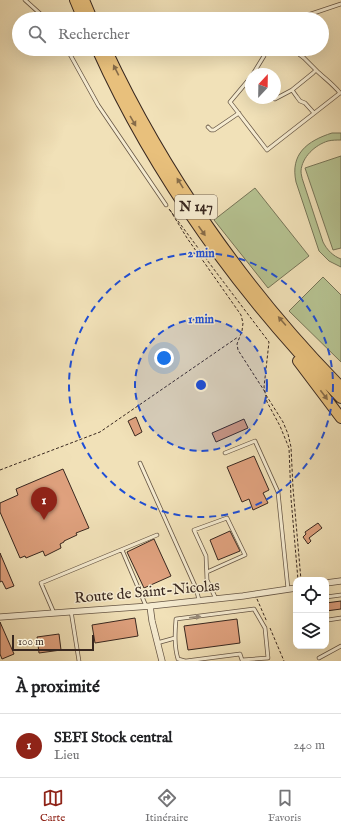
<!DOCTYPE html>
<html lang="fr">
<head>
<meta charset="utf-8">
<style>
	body { margin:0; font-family:"IM FELL English",serif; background:#f6f6f6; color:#202124 }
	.controls { position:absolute; right:12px; bottom:12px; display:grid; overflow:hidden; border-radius:8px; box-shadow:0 4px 16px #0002 }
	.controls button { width:36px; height:36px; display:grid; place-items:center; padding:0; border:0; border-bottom:1px solid #e0e0e0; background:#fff; color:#202124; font:20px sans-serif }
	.compass { position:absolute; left:245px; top:68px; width:36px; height:36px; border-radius:50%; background:#fff; box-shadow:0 4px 16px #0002; rotate:22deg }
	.scale { position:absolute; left:12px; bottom:10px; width:82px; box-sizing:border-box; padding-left:4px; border:2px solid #38271f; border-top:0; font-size:11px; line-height:14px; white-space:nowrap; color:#38271f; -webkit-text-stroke:3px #f6ecd1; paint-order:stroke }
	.you { position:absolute; left:164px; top:358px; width:14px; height:14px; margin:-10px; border:3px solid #fff; border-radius:50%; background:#1a73e8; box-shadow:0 0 0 6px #1a73e833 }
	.badge { display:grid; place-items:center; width:26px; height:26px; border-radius:50%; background:#8f2418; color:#fff; font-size:13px; font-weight:700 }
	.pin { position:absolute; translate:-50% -33px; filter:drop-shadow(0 1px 2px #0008) }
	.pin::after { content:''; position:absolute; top:21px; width:14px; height:12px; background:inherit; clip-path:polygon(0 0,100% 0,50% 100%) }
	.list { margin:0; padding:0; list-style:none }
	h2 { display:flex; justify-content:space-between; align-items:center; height:52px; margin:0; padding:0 16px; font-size:17px }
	h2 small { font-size:13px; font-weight:400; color:#757577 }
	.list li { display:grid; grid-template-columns:26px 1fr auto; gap:12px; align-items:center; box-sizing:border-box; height:64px; padding:0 16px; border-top:1px solid #e0e0e0 }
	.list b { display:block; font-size:15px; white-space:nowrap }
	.list p { margin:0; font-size:13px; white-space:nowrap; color:#757577 }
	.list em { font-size:13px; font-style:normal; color:#757577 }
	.icon { flex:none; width:22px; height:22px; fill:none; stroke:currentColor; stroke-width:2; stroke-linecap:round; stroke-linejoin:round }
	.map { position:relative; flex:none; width:341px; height:661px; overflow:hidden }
	.search { position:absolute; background:#fff; box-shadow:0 4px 16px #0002; left:12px; right:12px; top:12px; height:44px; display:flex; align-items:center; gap:10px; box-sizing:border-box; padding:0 14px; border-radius:22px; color:#757577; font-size:15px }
	.sheet { height:116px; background:#fff }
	nav { display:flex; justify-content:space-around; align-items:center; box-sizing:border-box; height:56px; border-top:1px solid #e0e0e0; background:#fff; font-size:11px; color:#757577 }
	nav a { display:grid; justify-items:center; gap:2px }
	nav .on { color:#8f2418 }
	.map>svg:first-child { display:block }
	.green { fill:#b6c392; stroke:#777558 }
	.building { fill:#dfa17e; stroke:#38271f }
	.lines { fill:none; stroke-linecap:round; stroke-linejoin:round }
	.service-casing { stroke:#665645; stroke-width:4.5 }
	.minor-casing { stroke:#665645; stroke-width:7 }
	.trunk-casing { stroke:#38271f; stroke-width:12 }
	.path { stroke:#38271f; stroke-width:1; stroke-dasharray:3 2; stroke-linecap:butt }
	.service { stroke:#f6ecd1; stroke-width:3 }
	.minor { stroke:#f6ecd1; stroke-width:5.5 }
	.trunk { stroke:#e8c07c; stroke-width:10 }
	.oneway { fill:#876c49 }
	.oneway2 { fill:#978a78 }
	.ring { fill:none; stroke:#1d4ed8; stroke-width:2; stroke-dasharray:7 5 }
	.labels { text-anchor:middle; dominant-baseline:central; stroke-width:3; stroke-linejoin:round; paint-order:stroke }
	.shield { fill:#f6ecd1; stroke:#716254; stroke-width:1 }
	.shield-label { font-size:14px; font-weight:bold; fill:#38271f }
	.street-label { font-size:15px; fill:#38271f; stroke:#f6ecd1 }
	.centre { fill:#1d4ed8; stroke:#f6ecd1; stroke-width:2 }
	.ring-label { font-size:12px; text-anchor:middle; font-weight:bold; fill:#1d4ed8; stroke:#f6ecd1; stroke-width:3; stroke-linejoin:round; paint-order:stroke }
</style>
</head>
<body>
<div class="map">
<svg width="341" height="661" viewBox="0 0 341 661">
	<rect width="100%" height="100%" fill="#f1e1b8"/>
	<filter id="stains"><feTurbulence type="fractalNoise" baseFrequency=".005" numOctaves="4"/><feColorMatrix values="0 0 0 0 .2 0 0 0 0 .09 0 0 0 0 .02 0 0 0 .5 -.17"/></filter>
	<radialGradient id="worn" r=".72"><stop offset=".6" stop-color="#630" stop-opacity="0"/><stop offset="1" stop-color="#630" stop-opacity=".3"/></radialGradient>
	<!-- green -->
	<path class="green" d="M332,133H341V140C337,140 332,140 328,141C315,145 302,157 301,171C301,174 302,178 303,181L323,242C327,250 333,256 341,259V267L329,261L319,251L296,182C290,154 307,141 332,133Z
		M341,156V248L333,250L305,168Z
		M255,188L309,256L268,288L214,220Z
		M323,277L341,295V362L289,311Z"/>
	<!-- building -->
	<path class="building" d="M136,417L142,432L135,436L128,421Z
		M244,419L248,428L216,442L212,433Z
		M254,456L269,490L263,493L268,503L253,510L249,499L242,502L227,467Z
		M63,469L89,528L76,533L77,535L64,541V542L60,544L61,548L45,556L43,551L26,558L25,556L20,558L0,512V503L18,495L16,489Z
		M318,523L322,528L309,538L311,541L308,544L303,537L306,534L305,532Z
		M230,531L240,551L218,560L210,540Z
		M154,539L171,576L144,588L127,552Z
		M0,553L14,586L6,589L2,581L0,582Z
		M341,601V609L326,611V603Z
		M135,618L138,636L95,643L92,625Z
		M237,619L240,643L188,650L184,626Z
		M0,622L14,654L2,659L0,654Z
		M59,634L61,650L39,653L37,637Z"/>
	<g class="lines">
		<!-- service casing -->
		<g class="service-casing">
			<path id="service" d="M25,0L46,19
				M296,19L341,4
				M67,49L98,105L166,205
				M300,55L307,49
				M316,70C324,78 333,84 340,93
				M253,74L264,56V49
				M251,77L230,102L267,150L340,93H341
				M292,90L297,97L300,101L305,103L314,113
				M272,98L275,99L292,90L313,73L316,70L304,58L293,49
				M208,127L211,130H214L239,113
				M225,453L255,441L278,492L288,589
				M140,463L196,588L199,600
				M122,550L146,606
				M207,572L245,555L227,518L194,530L206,556L207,580L216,599
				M326,597L341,595
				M71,611L79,661
				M54,613L41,583L157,535
				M326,620H328L341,618
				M157,643L175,638
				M319,658L341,646
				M185,661L178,659C174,646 175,632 176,619L254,609L265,628L268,658L242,660L240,654L186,661"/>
		</g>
		<!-- minor casing -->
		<g class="minor-casing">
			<path id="minor" d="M326,583L341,581
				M150,606L152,621L162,661
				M0,617L150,606L243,596L296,588"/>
		</g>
		<!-- trunk casing -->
		<g class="trunk-casing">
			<path id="trunk" d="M75,0L83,19
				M84,0L92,19
				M97,49C155,178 242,297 341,398
				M106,49C164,173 245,289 341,387
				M298,361L341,418"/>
		</g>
		<!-- path -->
		<path class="path" d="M169,209L219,276L269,342L264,387L267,402L280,426L289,448L291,498L298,580
			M170,210L187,238L241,315L243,323L242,331L237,344L238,350L265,392
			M266,395L283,422L288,434L291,447L293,488L301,580
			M0,470L100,432L238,337
			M257,599L267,622
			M270,628L284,661"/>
		<!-- service -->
		<use href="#service" class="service"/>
		<!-- minor -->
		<use href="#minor" class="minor"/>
		<!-- trunk -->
		<use href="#trunk" class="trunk"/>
	</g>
	<!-- one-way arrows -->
	<defs><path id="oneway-solid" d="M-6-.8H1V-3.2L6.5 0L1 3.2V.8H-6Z"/></defs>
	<g class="oneway">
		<use href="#oneway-solid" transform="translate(116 70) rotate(-117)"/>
		<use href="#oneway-solid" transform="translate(133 121) rotate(60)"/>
		<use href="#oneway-solid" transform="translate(180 183) rotate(-122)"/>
		<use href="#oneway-solid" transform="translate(202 231) rotate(55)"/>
		<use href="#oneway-solid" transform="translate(282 321) rotate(-131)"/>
		<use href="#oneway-solid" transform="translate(324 395) rotate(53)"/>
	</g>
	<use class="oneway2" href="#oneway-solid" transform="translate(195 617) rotate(-7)"/>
	<!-- distance rings -->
	<circle cx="201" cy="385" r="66" fill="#1d4ed8" fill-opacity=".12"/>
	<g class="ring">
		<circle cx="201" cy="385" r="66"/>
		<circle cx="201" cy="385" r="132"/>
	</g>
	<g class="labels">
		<!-- shield labels -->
		<rect class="shield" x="175" y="195" width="42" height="24" rx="3"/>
		<g class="shield-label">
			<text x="196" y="207">N 147</text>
		</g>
		<!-- street labels -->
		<g class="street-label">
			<text transform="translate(147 592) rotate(-5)">Route de Saint-Nicolas</text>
		</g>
	</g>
	<circle cx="201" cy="385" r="6" class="centre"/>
	<g class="ring-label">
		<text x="201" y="257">2 min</text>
		<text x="201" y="323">1 min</text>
	</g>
	<rect width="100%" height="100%" filter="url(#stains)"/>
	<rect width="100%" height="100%" fill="url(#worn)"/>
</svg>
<div class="controls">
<button><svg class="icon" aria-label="locate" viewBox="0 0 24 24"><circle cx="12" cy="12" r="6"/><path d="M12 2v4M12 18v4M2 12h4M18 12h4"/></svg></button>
<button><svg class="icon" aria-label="layers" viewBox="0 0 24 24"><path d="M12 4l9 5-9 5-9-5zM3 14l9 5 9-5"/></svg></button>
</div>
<svg class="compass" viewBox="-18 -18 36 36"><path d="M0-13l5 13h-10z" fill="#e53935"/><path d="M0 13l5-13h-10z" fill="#757577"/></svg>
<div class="scale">100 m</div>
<div class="you"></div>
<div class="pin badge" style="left:44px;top:520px">1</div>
<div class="search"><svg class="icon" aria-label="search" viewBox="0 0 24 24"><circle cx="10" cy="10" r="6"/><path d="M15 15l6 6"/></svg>Rechercher</div>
</div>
<section class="sheet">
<h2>À proximité<small></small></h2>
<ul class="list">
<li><span class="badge">1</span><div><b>SEFI Stock central</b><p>Lieu</p></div><em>240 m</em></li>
</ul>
</section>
<nav>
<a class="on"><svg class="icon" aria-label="map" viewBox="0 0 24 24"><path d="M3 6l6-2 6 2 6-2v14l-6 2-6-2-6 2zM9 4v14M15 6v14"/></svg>Carte</a>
<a><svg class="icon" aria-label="directions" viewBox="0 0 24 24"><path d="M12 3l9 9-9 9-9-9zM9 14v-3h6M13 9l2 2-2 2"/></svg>Itinéraire</a>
<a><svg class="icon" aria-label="saved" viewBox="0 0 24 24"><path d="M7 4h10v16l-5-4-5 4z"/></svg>Favoris</a>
</nav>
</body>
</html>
